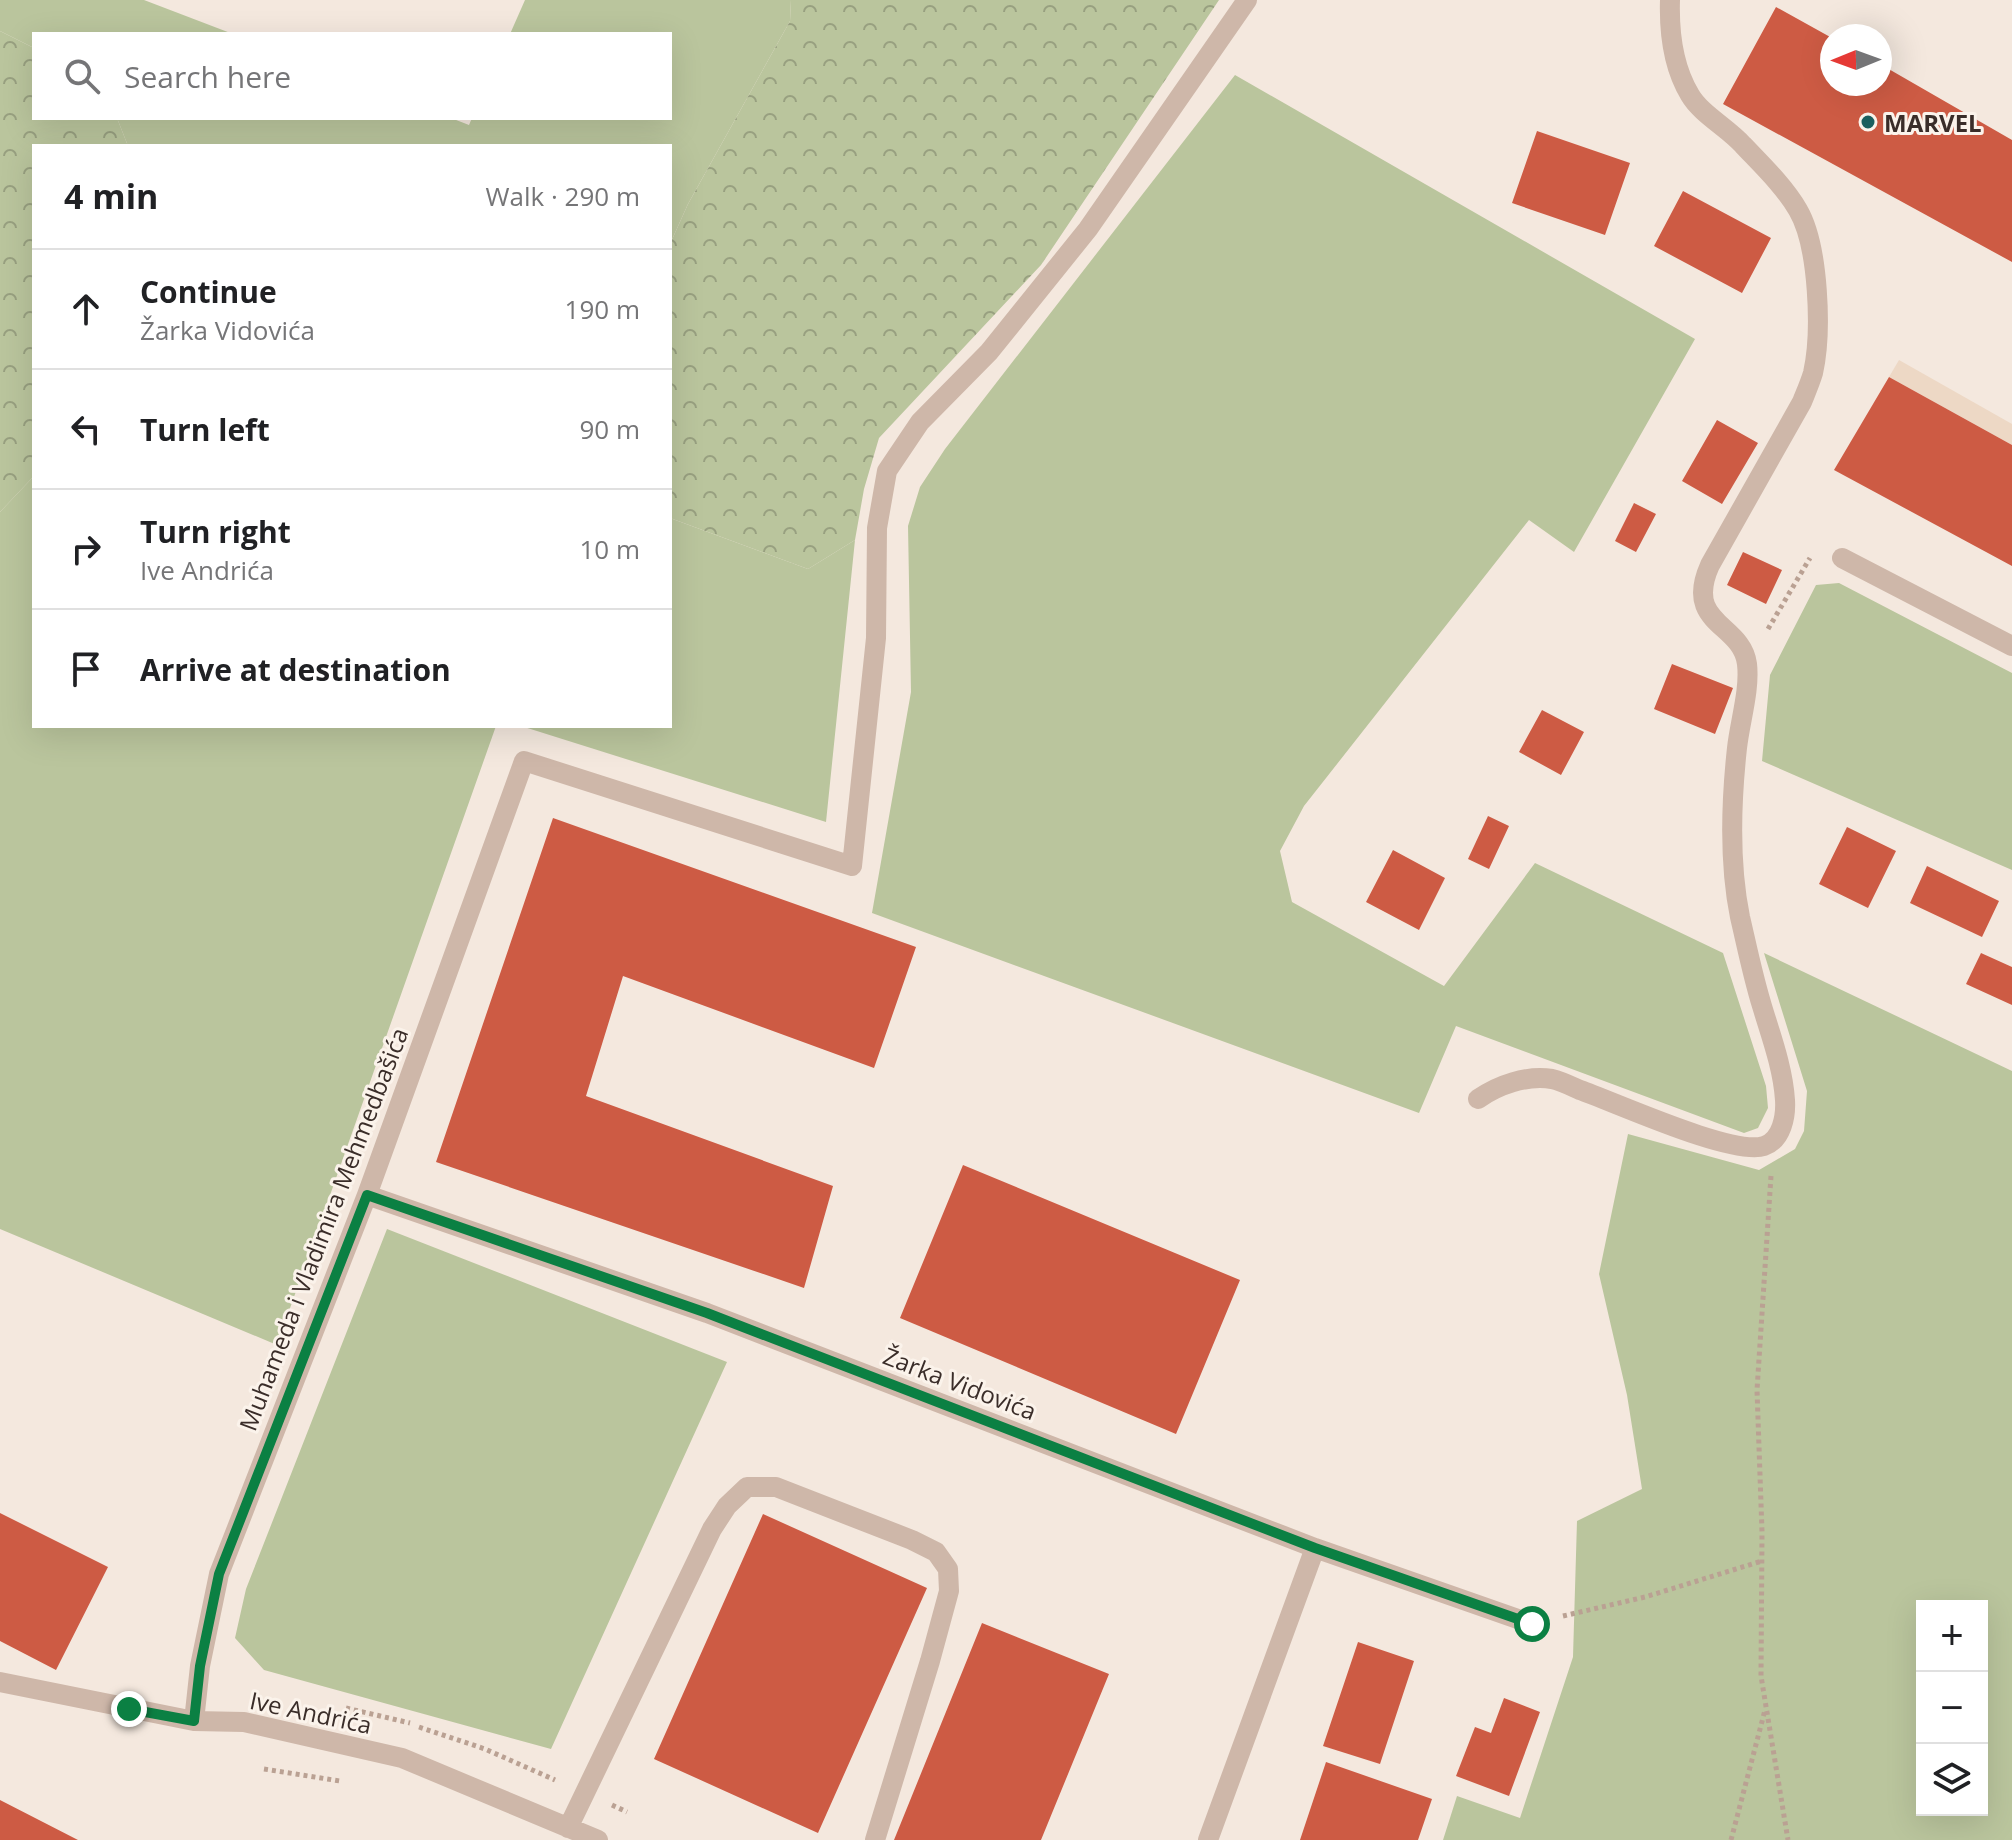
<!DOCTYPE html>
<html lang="en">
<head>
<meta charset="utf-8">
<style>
	body { margin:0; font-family:"Open Sans",sans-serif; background:#f2f2f2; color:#202124 }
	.controls { position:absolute; right:24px; bottom:24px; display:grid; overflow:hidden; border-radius:0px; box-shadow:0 8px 32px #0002 }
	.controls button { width:72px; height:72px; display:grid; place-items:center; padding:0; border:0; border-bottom:2px solid #e0e0e0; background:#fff; color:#202124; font:40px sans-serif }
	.compass { position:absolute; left:1820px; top:24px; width:72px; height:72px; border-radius:50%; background:#fff; box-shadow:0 8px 32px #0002; rotate:269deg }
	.stop { position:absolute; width:24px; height:24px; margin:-18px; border:6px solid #0b8043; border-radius:50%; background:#fff }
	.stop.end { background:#0b8043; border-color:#fff; box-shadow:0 2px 8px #0008 }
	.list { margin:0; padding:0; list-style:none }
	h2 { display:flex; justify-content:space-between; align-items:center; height:104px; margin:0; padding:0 32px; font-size:34px }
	h2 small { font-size:26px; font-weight:400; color:#757577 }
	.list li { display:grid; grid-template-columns:52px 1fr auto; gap:24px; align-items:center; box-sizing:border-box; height:120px; padding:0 32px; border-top:2px solid #e0e0e0 }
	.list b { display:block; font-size:30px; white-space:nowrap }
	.list p { margin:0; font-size:26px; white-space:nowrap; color:#757577 }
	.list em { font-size:26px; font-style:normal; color:#757577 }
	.icon { flex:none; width:44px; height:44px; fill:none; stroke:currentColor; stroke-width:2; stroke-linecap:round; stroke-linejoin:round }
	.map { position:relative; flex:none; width:2012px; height:1840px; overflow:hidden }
	.search { position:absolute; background:#fff; box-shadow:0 8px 32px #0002; left:32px; top:32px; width:640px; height:88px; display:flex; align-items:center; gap:20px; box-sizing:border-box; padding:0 28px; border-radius:0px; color:#757577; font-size:30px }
	.panel { position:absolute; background:#fff; box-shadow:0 8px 32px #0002; left:32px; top:144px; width:640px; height:584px; border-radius:0px }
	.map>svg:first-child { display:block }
	.grass { fill:#bac59d; fill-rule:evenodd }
	.forest { fill:url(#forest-crowns) }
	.plaza { fill:#edd8c5 }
	.building { fill:#cd5b44 }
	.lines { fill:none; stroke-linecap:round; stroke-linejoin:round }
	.path { stroke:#baa193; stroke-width:5; stroke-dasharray:4 4; stroke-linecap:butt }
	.minor { stroke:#ceb7a9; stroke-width:20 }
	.route { stroke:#0b8043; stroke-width:10 }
	.poi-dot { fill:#1c5f5f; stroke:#fbf3eb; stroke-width:3 }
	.labels { text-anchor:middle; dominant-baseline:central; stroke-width:6; stroke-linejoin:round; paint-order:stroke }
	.poi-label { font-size:24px; font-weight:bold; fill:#3a2d29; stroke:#fbf3eb; text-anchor:start }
	.street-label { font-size:24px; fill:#3a2d29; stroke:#fbf3eb }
</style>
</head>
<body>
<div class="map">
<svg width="2012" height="1840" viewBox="0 0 2012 1840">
	<defs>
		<pattern id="forest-crowns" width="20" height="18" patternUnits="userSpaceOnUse" patternTransform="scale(2)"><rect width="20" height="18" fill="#bac59d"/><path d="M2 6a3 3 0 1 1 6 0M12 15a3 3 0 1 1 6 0" fill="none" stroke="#98a080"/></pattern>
	</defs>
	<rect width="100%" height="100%" fill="#f4e8de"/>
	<!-- grass -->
	<path class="grass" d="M0,0H144L233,34H34V48L0,31Z
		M525,0H791L790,21L688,204L670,244V146H128L117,118H451L469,125L472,118H670V34H510Z
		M1235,75L1695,339L1574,552L1529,520L1304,806L1280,851L1292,902L1444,986L1535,863L1723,953L1766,1086L1768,1108L1758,1128L1744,1133L1456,1026L1419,1113L872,913L911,692L908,526L920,487L945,449Z
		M34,476V726H496L277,1345L0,1229V512Z
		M670,518L808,569L855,540L826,822L521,726H670Z
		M1839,583L2012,673V870L1762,761L1770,675L1816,585Z
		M1764,953L2012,1071V1840H1443L1457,1796L1520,1818L1573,1657L1577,1521L1642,1489L1627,1395L1599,1274L1628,1134L1759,1170L1795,1149L1804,1131L1807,1091ZM1922,1606H1982V1810H1922Z
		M387,1229L727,1362L551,1749L264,1670L235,1638L246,1589Z"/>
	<!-- forest -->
	<path class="forest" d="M791,0H1219L1041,265L879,438L864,489L855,540L808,569L670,518V244L688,204L790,21Z
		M0,31L34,48V118H117L128,146H34V476L0,512Z"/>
	<!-- plaza -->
	<path class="plaza" d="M1899,360L2012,424V445L1889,377Z"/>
	<!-- building -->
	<path class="building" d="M1776,7L1832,38V84H1880V64L2012,140V262L1723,104Z
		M1537,131L1630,163L1605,235L1512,203Z
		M1683,191L1771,238L1742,293L1654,246Z
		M1889,377L2012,445V566L1834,470Z
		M1717,420L1758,443L1722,504L1682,481Z
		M1634,503L1656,514L1636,552L1615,541Z
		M1743,552L1782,570L1766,604L1727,585Z
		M1672,664L1733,688L1715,734L1654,709Z
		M1542,710L1584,732L1561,775L1519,752Z
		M1488,816L1509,826L1489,869L1468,859Z
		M553,818L916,947L874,1068L623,976L586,1096L833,1186L804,1288L436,1162Z
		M1847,827L1896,851L1868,908L1819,884Z
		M1393,850L1445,878L1419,930L1366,902Z
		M1927,866L1999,901L1982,937L1910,903Z
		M1981,953L2012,967V1005L1966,984Z
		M963,1165L1240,1280L1176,1434L900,1318Z
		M0,1513L108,1567L56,1670L0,1641Z
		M763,1514L927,1588L818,1833L654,1759Z
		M982,1623L1109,1674L1041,1840H894Z
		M1358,1642L1414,1661L1380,1764L1323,1746Z
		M1504,1698L1540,1712L1509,1796L1456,1776L1475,1727L1491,1733Z
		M1326,1762L1432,1799L1418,1840H1300Z
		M0,1800L78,1840H0Z"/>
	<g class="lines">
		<!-- path -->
		<path class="path" d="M1768,629L1810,558
			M1771,1176L1757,1390L1762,1532L1761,1676L1788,1840
			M1563,1616L1645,1597L1762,1561
			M346,1708L410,1723
			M419,1727L485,1749L555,1780
			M264,1769L340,1781
			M612,1805L627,1812
			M1731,1840L1765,1710"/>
		<!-- minor -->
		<path class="minor" d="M1842,558L2012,646
			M1478,1099C1498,1085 1526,1075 1552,1079C1561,1081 1571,1086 1580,1090C1617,1103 1732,1156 1764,1146C1782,1140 1786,1116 1785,1100C1783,1068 1771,1036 1762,1006C1753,977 1747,947 1740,917C1729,863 1731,803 1737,748C1740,721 1750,690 1747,664C1742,623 1683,625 1710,565L1802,402C1806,392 1810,383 1813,373C1822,333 1819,246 1798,210C1784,186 1762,165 1743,145C1728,128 1701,114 1690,95C1673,67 1669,32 1670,0
			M367,1195L707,1313L1315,1548L1532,1624
			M0,1682L194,1721L244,1722L402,1758L598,1840
			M194,1721L200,1666L219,1574L367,1195L524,761L852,866L876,638L877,528L887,471L920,422L989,352L1088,229L1247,0
			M568,1828L712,1529L727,1506L747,1487H776L912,1540L936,1552L948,1569L949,1591L930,1661L875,1840
			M1208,1840L1315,1548"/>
	</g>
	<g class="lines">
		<!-- route -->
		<path class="route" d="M129,1709L194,1721L200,1666L219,1574L367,1195L707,1313L1315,1548L1532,1624"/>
	</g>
	<!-- markers -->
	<circle class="poi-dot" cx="1868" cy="122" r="8"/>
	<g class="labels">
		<!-- poi labels -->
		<g class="poi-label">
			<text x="1884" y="122">MARVEL</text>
		</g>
		<!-- street labels -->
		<g class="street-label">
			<text transform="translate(323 1229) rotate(-69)">Muhameda i Vladimira Mehmedbašića</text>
			<text transform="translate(960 1383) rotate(21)">Žarka Vidovića</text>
			<text transform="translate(311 1712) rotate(12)">Ive Andrića</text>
		</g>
	</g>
</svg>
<div class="controls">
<button>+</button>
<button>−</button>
<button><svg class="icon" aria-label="layers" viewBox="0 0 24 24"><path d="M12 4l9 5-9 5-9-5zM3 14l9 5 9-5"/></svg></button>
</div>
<svg class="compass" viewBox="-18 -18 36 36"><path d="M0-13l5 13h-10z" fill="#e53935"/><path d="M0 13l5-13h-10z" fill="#757577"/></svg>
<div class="stop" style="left:1532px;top:1624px"></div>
<div class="stop end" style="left:129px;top:1709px"></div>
<div class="search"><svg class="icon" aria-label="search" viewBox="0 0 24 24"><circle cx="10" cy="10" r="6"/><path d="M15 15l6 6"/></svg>Search here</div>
<section class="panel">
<h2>4 min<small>Walk · 290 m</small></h2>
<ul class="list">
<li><svg class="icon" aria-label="ahead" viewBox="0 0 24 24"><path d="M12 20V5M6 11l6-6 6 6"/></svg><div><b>Continue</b><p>Žarka Vidovića</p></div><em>190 m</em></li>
<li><svg class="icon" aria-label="left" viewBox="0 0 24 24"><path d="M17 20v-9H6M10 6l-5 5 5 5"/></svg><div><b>Turn left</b></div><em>90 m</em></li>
<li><svg class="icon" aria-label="right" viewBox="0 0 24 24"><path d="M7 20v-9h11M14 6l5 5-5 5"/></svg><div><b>Turn right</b><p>Ive Andrića</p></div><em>10 m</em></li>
<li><svg class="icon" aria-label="arrive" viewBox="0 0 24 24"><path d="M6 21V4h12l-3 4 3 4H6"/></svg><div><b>Arrive at destination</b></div></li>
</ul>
</section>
</div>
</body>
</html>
